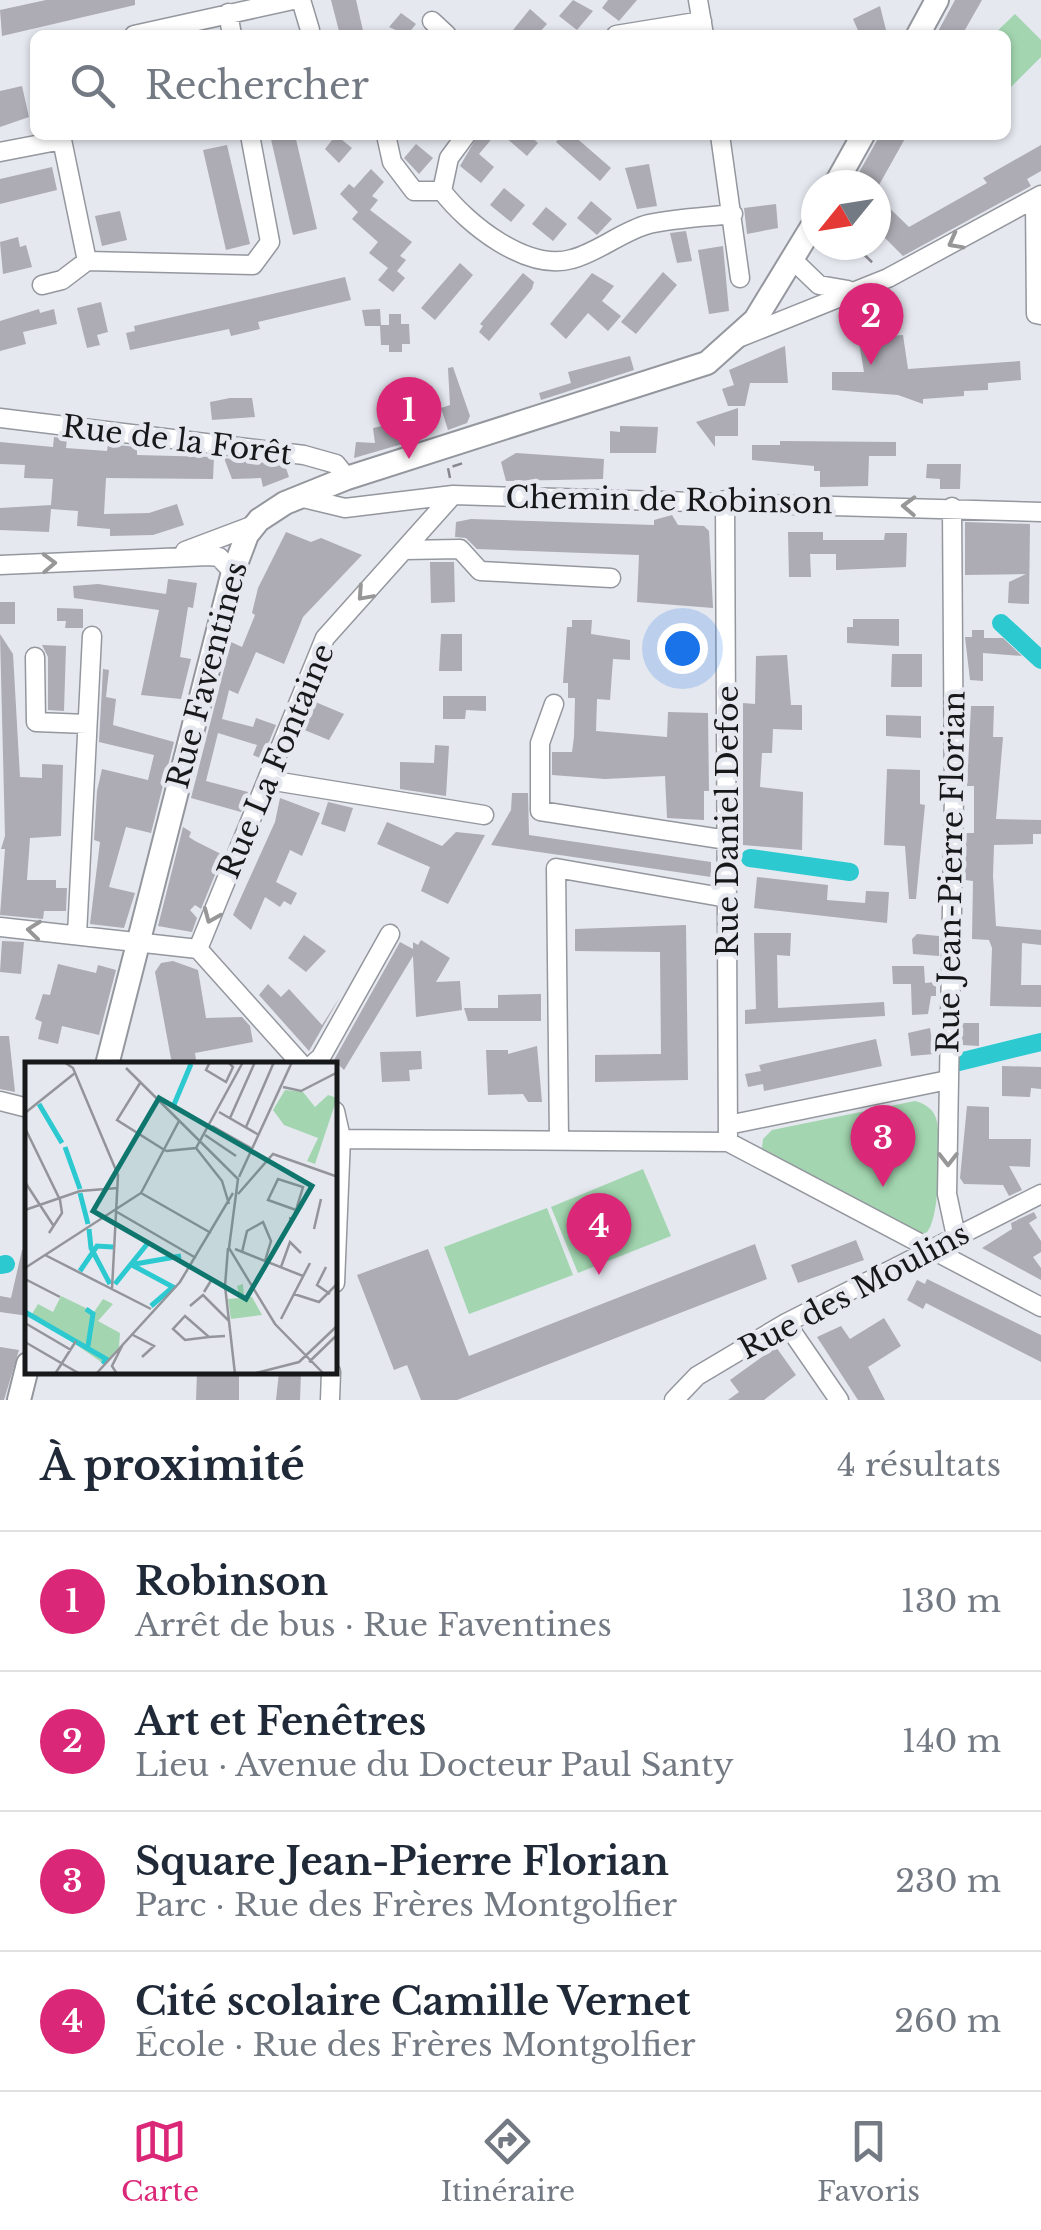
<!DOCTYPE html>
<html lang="fr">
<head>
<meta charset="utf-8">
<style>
	body { margin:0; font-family:"Libre Baskerville",serif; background:#f2f2f3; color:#1f2937 }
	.compass { position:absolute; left:801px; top:170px; width:90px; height:90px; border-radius:50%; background:#fff; box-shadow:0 2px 8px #0004; rotate:240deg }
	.you { position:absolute; left:682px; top:648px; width:35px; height:35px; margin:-25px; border:8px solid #fff; border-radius:50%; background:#1a73e8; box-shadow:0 0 0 15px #1a73e833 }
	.badge { display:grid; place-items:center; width:65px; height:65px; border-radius:50%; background:#db2777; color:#fff; font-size:32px; font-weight:700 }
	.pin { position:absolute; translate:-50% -82px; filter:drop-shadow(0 2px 5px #0008) }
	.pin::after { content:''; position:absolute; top:52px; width:35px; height:30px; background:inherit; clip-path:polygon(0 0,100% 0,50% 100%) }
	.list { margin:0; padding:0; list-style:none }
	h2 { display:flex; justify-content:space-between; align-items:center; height:130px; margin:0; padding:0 40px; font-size:42px }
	h2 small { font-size:32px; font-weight:400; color:#747a83 }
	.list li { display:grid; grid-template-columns:65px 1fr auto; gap:30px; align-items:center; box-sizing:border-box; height:140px; padding:0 40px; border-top:2px solid #e0e1e3 }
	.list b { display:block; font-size:38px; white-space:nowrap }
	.list p { margin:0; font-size:32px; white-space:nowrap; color:#747a83 }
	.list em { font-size:32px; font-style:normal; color:#747a83 }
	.icon { flex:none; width:55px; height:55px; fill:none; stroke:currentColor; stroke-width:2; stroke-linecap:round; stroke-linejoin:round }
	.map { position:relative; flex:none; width:1041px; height:1400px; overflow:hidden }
	.search { position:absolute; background:#fff; box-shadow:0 2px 8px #0004; left:30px; right:30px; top:30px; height:110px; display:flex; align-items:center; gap:25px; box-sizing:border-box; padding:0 35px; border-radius:15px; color:#747a83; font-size:38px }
	.sheet { height:690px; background:#fff }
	nav { display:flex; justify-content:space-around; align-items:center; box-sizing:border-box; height:140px; border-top:2px solid #e0e1e3; background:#fff; font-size:28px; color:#747a83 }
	nav a { display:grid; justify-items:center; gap:5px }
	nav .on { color:#db2777 }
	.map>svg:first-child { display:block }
	.green { fill:#a3d6b0 }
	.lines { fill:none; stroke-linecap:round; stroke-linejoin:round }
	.canal { stroke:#2cc9d0; stroke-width:18 }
	.building { fill:#adabb3 }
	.minor-casing { stroke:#94979e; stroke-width:21 }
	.major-casing { stroke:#94979e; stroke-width:26 }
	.path { stroke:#86888d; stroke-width:2.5; stroke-dasharray:10 5; stroke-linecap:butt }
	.minor { stroke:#fff; stroke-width:18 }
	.major { stroke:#fff; stroke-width:22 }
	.oneway { stroke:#979798 }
	.labels { text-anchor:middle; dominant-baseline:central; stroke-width:9; stroke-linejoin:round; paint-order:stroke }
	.street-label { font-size:30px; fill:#17181a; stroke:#e5e8ef }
	.inset-river { fill:none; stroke:#2cc9d0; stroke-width:5 }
	.inset-road { fill:none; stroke:#93959a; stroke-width:2.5 }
	.view { fill:#0f766e; fill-opacity:0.15; stroke:#0f766e; stroke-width:5 }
	.inset-edge { fill:none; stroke:#17181a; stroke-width:5 }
</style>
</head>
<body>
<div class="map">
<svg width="1041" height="1400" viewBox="0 0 1041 1400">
	<rect width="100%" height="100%" fill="#e5e8ef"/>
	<!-- green -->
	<path class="green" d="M1015,14L1041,40V57L1006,92V35H993Z
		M915,1101C926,1104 935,1110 937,1122C941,1142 940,1222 926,1233H917L762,1148L763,1139L772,1130Z
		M643,1169L671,1236L578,1273L551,1207Z
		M547,1208L573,1275L469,1314L444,1247Z"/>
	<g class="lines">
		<!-- canal -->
		<path class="canal" d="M1001,623L1041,660
			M750,858L850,872
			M959,1062L1041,1042
			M0,1265L6,1264"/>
	</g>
	<!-- building -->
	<path class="building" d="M46,0H135V5L2,36L0,10Z
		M331,0H356L364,35H340Z
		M573,0L593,11L577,30L559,16Z
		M608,0H637L619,21L602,8Z
		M955,0H982L962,35H936Z
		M880,6L886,30L860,35L853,19Z
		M530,9L547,24L537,35H509Z
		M401,13L416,24L407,35L389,27Z
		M22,86L29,117L0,127V91Z
		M270,135H295L317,229L293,235Z
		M336,135L352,148L339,163L325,149Z
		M478,135H495L479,154L494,167L481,183L460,166Z
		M503,135H529L538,143L527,156Z
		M562,135H573L611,168L600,181L556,142Z
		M880,135H907L879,185H852Z
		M416,144L433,158L419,174L404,158Z
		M227,145L250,244L226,250L203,150Z
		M1041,145V171L1027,179L1031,186L903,256L876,229V195L909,227L987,183L983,178Z
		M649,164L657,206L637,209L625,168Z
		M52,167L57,190L0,204V179Z
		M371,169L384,182L372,196L378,200L370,210L412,242L400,256L406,260L397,271L405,278L393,292L378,280L388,268L369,253L378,242L352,219L358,212L340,194L349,184L354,188Z
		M504,188L525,205L511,222L490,205Z
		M591,201L612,219L597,235L577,218Z
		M776,204L778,228L747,234L744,208Z
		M546,207L567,224L553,241L532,224Z
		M120,211L127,240L102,246L95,216Z
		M686,231L692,261L677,263L670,233Z
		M18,237L20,247L26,245L32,267L3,274L0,242Z
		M723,246L729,311L709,314L698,250Z
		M460,263L473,275L435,320L421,308Z
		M663,272L677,285L636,334L621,322Z
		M523,273L534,282L532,289L489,341L479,332L483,326L480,324Z
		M592,273L614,286L602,301L621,316L608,331L588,313L566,339L550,324Z
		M345,277L351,300L258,322L260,329L231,336L229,329L130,350L126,333L135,331L134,326Z
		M101,302L108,332L97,335L100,345L87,348L77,308Z
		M39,309L40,313L54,309L57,324L23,332L26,344L0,351V321Z
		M380,309L381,325H389V314H401V324H409L410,344H402V352H389V345H381L380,326H365L362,310Z
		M903,335L908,369L1020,361L1021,380L988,383V390L964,391V396L923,399V404L898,395L832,390V372H864L859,343L862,338Z
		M785,346L788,383H750L745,406H728L722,389L734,385L729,370Z
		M630,356L634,370L541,400L539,393L571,383L568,372Z
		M453,367L470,416L467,423L448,430L441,408L450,405L448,368Z
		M230,398H252L255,417L212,420L210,402Z
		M738,408V436H715V447L696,422Z
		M412,419L416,440L354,458L356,442L375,443L373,428Z
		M620,426L658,427L656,453H610V431L620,432Z
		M54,437L67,439L66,448L107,451L108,444L137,447V455L214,457L213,479L106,478L104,514L149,513L177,504L184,525L153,535L110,536V529L77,526L78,511L51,509L49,532L0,530V508L51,505L53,479L24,478L25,465L0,464V442L53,447Z
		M780,441L896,442V456H869L868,486L820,487V471H814V466L752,460V445H780Z
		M516,453L604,459L603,479L506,481L501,462Z
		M224,458L285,465L289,477L263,487L261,478L232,479Z
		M927,464H961L960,489H940V479L926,478Z
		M672,515L678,525L704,526L709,531L713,608L637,602L639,555L477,549L466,538L455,537L456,522L471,519L654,525V520Z
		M965,522L1030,524L1029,604L1008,603L1009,582L1026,574L965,575Z
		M286,532L311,542L321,538L362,555L303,617L284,664L256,652L238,694L229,690L222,719L253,727L256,718L276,725L262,759L253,755L257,745L218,733L206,781L248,792L241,812L191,798L231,642L242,647L255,615L252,613L258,588Z
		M788,532H823V540H884L885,533H907L906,567L836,570V554H810L811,577H789Z
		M430,562H454L455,602L431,603Z
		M168,579L197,583L193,608L188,607L180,657L191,659L181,699L141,695L159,610L74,598L73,586L98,584L166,594Z
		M0,602H15V624H0Z
		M57,608L83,609V628H65L66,621H57Z
		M853,619H899V646L847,643V627H853Z
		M572,620H592L591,634L630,640V660L613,659L610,700L597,699L596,731L667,737L668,712L708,713L709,791H704V820L667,818L665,776L605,779L552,775V752H572L574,737L575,698H568V683H563L567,627H572Z
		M972,630H984V638H1003L1022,656L983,653V681L970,680L965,637H972Z
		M0,634L13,654L20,777L42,778V764L63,765L61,836L30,838L27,880H56V888H67L66,911H44L43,919L0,915L5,849H1L5,836Z
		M441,634H462V671H439Z
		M42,645L66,646L64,711L48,710V657Z
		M892,654H922V687H891Z
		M787,655L791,705H802V730L773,729L772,753H762L760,787L803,792L802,850L743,845V703L755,704L756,656Z
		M103,669L109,670L106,697L116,699L113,725L174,742L151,833L126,827L109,887L135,893L124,928L90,924L100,842L94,840L97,791L102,769L148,780L154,755L99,742Z
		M443,696H486V711L466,710L465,719H443Z
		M313,701L344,714L329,740L302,729Z
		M971,706H994L993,737H1003L996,819L1041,820V834H1033V844L994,845L993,876L996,926L1041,930V945L1022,943L1021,985H1041V1007L990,1006L992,948L989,940L972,939L973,881L965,880L966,833H974V786H967Z
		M886,715L921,716V738L886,736Z
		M435,745L449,746L446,796L400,789V762L434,763Z
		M887,769L920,770V804L925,805L916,899H909L905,846L884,845Z
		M512,793H528L529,835L711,862V877L491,845L511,810Z
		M280,798L320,813L302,856L290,850L276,882L297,893L291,905L284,901L280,907L265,897L251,930L233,915L275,822Z
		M328,802L353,808L345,832L321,824Z
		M387,822L442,846L456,832L485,835L448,904L421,891L430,867L377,844Z
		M183,827L191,832L189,837L195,841L223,855L201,909L195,905L190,910L197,918L192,932L158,926Z
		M757,877L828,885L827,900L865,903L866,891L889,892L887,923L754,908Z
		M686,925L688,1080L595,1082V1055L661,1054L660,952L575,951V929Z
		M754,933H791L790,956L777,955L778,1008L884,1002L885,1016L745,1024V1010L756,1009Z
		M917,934L939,936V956L913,954L912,939Z
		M304,935L326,951L306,972L288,958Z
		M421,940L450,958L436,982L460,981L462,1010L416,1017L413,956L344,1070L334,1060L400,942L413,949V942L418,945Z
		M2,941L24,942L21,974L0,972Z
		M173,961L198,970L206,1018L242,1017L250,1026L253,1042L195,1053L196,1060L172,1064L155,972L161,963Z
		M58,964L96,973L98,965L116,970L99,1035L62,1026L58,1044L38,1039L42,1022L35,1019L43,994L50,995Z
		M892,966H924L925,983L936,982V996H931L928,1014L912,1015L911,984H893Z
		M268,984L281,997L289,989L322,1025L340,997L309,1051L259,995Z
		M541,994V1021H468L464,1008H498V995Z
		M962,1023H979V1046L962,1045Z
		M930,1028L934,1054L911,1056L908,1033Z
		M0,1036H9L15,1092L0,1089Z
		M876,1039L882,1066L764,1091L763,1084L748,1087L745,1074L761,1071L759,1065Z
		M537,1046L542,1102H528L523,1094L488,1095L486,1050H508V1054Z
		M421,1051L422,1069L409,1070L410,1081L382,1082L380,1052Z
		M1002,1066L1041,1067V1089L1031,1088L1030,1097L1002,1096Z
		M967,1106L989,1107V1139H1031L1030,1167L1009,1166L1022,1190L1009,1196L1003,1185L964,1184L960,1178Z
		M1034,1212L1037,1218L1029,1223L1041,1241V1252L1033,1257L1041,1268V1280L982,1248L1012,1229L1011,1223Z
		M856,1240L864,1260L798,1283L791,1265Z
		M755,1244L767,1279L457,1400H421L407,1365L394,1370L357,1275L428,1249L469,1356Z
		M22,1250H28V1316L0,1312V1296L11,1298Z
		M927,1279L1041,1335V1362L926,1303L923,1309L907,1300L917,1280L925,1284Z
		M884,1318L901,1346L868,1367L885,1400H858L817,1337L841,1326L850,1339Z
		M0,1347L19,1350L4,1400H0Z
		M776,1347L796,1375L764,1400H728L739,1392L730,1380Z
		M197,1372H239V1400H196Z
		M279,1372H301L300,1400H276Z"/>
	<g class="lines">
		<!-- minor casing -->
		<g class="minor-casing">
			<path id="minor" d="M301,0L310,30
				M698,0L704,35
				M228,13L232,35
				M432,21L447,35
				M134,35L293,0
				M616,35L702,21
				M61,135L87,261L253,265L270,242L250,135
				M386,135L392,162L414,191H442
				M466,135L449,158L442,191C467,224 527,272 572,259C599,252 622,231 649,224C676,218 706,217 733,214
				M720,135L740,278
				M0,152L62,140
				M1035,200L1036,314L1041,315
				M794,261L819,285L848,290
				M42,285L62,280L87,261
				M741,337L888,278L1041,195
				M0,418L304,455L336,464L347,478
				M299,497L345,508L453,495L1041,512
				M725,500L728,1142
				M952,507L954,793L947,1194L956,1236
				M404,550L460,549L480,571L611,578
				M185,551L254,525
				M0,565L209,556L219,557L233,572
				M35,657L36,722L87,724
				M554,704L540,743V811L727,840
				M268,780L484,815
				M0,927L198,949L302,1065
				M77,935L92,636
				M198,949L325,638L453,495
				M312,1065L321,1057L390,934
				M0,1101L28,1108
				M335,1111L341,1138L335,1283
				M728,1125L948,1080
				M335,1139L728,1142L1041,1307
				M559,1140L556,868L727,898
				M786,1323L839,1400
				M330,1400L331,1372
				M674,1400L697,1376L786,1323L1041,1194"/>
		</g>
		<!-- major casing -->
		<g class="major-casing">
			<path id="major" d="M918,35L937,0
				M835,185L863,135
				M107,1065L233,572L247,535L259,520L285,503L347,478L707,363L755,320L816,220
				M19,1400L28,1364"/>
		</g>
		<!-- path -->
		<path class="path" d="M854,245L875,265
			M450,478L448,468L463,463"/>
		<!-- minor -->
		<use href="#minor" class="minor"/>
		<!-- major -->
		<use href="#major" class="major"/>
	</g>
	<!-- one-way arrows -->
	<defs><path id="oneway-chevron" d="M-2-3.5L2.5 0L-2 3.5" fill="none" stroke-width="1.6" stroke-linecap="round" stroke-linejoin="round" transform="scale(2.5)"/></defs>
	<g class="oneway">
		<use href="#oneway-chevron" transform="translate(955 242) rotate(152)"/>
		<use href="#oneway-chevron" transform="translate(909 506) rotate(-178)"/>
		<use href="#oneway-chevron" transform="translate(49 563) rotate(-2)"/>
		<use href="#oneway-chevron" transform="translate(364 594) rotate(132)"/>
		<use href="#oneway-chevron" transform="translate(211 916) rotate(113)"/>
		<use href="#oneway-chevron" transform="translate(34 930) rotate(-174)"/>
		<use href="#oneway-chevron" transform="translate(948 1159) rotate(90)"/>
	</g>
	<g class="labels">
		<!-- street labels -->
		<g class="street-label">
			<text transform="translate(177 440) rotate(7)">Rue de la Forêt</text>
			<text transform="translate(669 500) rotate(1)">Chemin de Robinson</text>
			<text transform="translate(207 675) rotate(-75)">Rue Faventines</text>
			<text transform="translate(276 761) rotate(-67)">Rue La Fontaine</text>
			<text transform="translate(727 821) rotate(-90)">Rue Daniel Defoe</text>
			<text transform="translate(951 872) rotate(-89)">Rue Jean-Pierre Florian</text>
			<text transform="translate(854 1291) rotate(-28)">Rue des Moulins</text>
		</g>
	</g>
	<!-- overview -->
	<g transform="translate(25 1062)">
		<rect width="312" height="312" fill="#e5e8ef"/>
		<path d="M260,28L278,30L290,45L303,33L312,36L290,102L282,99L293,76L259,63L248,48ZM218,222L219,235H227L237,253L206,257L203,237L215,236L212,224ZM36,234L69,250L78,237L88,242L73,259L95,271L94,285L79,302L7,252L13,242L28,250Z" fill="#a3d6b0"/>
		<path class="inset-river" d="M14,42L37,81M148,45L166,2M40,85L55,127M55,131L63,162M64,167L66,186L85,222M110,202L156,194M107,203L148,225L126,244M55,209L72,184L88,185M90,222L123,181M61,247L68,252L63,284M0,250L81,297L78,302"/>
		<path class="inset-road" d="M39,0L48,6L93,113L87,227M185,0L181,8L201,20L208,5L203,0M101,6L213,117L204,186L250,262L299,312M115,21L92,58L141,89M258,25L276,29L313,10M194,50L234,73M0,51L50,11M205,56L230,0M187,64L226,86M221,65L249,0M0,66L35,138L37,151L24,171M180,73L211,94M171,86L197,119L204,142M141,89L171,86L218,0M214,115L267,0M0,120L28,163M116,131L186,171M213,132L248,92L313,115M0,148L55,129L93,126M92,150L171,196M264,156L268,157L271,148L278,125L253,117L243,138L271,148M289,167L296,137M203,186L200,224L210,312M210,187L278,214M217,190L222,169L238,160L246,179L240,199M20,193L126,247M256,205L265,180L276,191M301,205L292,223L305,232M0,206L116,131L154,59M0,217L35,235M179,230L187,217L200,224M269,232L294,240L313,221M165,244L178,233L204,259M256,257L285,201M0,261L46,288M106,272L129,284L117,295M184,275L160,278L148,267L160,254L184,275L200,274M0,280L55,312M284,300L313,272M30,312L51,279M71,312L155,220L208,131M92,312L87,304L98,282M227,312L274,300L313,263"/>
		<path class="view" d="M134,36L287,124L221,237L68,149Z"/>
		<rect width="312" height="312" class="inset-edge"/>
	</g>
</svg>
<svg class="compass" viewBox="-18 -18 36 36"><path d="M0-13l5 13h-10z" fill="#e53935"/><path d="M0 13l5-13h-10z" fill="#747a83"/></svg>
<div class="you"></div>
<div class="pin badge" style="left:409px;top:459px">1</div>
<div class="pin badge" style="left:871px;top:365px">2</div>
<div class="pin badge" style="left:883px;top:1187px">3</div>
<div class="pin badge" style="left:599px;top:1275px">4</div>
<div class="search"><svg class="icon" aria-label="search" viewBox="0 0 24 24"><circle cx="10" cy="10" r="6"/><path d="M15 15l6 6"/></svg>Rechercher</div>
</div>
<section class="sheet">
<h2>À proximité<small>4 résultats</small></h2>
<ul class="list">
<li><span class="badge">1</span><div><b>Robinson</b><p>Arrêt de bus · Rue Faventines</p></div><em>130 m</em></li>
<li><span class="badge">2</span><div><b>Art et Fenêtres</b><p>Lieu · Avenue du Docteur Paul Santy</p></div><em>140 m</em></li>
<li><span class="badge">3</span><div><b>Square Jean-Pierre Florian</b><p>Parc · Rue des Frères Montgolfier</p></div><em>230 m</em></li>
<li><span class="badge">4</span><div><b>Cité scolaire Camille Vernet</b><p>École · Rue des Frères Montgolfier</p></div><em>260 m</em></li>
</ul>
</section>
<nav>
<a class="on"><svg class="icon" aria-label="map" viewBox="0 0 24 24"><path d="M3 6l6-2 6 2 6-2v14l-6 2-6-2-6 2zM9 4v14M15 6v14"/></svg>Carte</a>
<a><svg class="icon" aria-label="directions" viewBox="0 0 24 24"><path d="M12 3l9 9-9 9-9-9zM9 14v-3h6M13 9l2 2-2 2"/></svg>Itinéraire</a>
<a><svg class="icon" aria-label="saved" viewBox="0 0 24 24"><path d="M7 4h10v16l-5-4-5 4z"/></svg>Favoris</a>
</nav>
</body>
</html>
